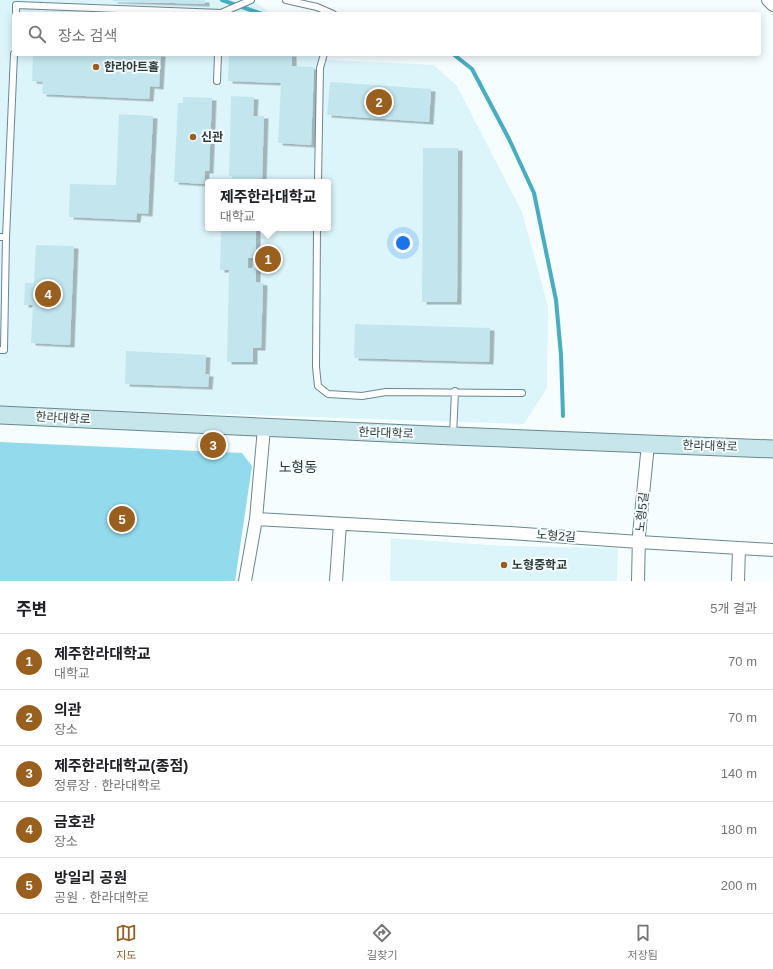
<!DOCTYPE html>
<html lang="ko">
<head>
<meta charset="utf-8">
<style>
	body { margin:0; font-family:Helvetica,"Noto Sans KR",sans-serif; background:#f2f2f2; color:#202124 }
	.you { position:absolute; left:403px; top:243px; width:14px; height:14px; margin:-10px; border:3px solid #fff; border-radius:50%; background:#1a73e8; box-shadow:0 0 0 6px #1a73e833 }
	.badge { display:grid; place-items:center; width:26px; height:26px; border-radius:50%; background:#995f1e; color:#fff; font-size:13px; font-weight:700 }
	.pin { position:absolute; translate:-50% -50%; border:2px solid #fff; box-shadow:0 1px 4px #0006 }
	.popup { position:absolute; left:205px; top:179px; width:126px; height:52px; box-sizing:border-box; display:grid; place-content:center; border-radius:4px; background:#fff; filter:drop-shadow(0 1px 3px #0005); font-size:13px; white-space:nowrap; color:#757577 }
	.popup b { font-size:15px; color:#202124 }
	.popup::after { content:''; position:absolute; left:50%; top:100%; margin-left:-8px; border:8px solid transparent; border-top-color:#fff }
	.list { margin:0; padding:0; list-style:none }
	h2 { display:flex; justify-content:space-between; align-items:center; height:52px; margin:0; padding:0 16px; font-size:17px }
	h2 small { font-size:13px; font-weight:400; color:#757577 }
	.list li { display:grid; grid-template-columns:26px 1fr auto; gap:12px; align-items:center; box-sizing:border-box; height:56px; padding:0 16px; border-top:1px solid #e0e0e0 }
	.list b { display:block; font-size:15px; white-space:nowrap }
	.list p { margin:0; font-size:13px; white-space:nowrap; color:#757577 }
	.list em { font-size:13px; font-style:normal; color:#757577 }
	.icon { flex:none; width:22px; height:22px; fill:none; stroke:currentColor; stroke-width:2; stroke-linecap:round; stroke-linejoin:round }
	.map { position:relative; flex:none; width:773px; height:581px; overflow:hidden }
	.search { position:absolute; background:#fff; box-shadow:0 2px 10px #0003; left:12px; right:12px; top:12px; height:44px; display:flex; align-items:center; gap:10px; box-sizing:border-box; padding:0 14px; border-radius:4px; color:#757577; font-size:15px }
	.sheet { height:332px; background:#fff }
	nav { display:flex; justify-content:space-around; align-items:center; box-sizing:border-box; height:56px; border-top:1px solid #e0e0e0; background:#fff; font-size:11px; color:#757577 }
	nav a { display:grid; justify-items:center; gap:2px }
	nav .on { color:#995f1e }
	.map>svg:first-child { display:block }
	.built { fill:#dbf5fb; fill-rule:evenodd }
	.green { fill:#93dbec }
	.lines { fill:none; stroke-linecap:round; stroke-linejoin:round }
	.stream { stroke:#48adc2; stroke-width:4 }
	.building { fill:#c3e6ee; filter:url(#shadow) }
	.lane-casing { stroke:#688890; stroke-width:8 }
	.street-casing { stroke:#688890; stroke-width:14 }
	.secondary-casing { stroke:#688890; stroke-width:19 }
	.lane { stroke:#fff; stroke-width:6 }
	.street { stroke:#fff; stroke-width:12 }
	.secondary { stroke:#c7e6ec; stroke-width:17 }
	.poi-dot { fill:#995f1e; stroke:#f6fdff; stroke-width:1.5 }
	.labels { text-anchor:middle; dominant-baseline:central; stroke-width:4; stroke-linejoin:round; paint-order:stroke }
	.poi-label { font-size:12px; font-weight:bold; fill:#2d3b3e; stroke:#f6fdff; text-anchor:start }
	.street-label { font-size:12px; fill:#2d3b3e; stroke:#f6fdff }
	.quarter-label { font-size:14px; fill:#2d3b3e; stroke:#f6fdff }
</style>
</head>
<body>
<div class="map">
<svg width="773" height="581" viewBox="0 0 773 581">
	<defs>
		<filter id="shadow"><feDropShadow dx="4.5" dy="2.5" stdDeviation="0" flood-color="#0004"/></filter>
	</defs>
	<rect width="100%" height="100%" fill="#f6fdff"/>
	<!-- built -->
	<path class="built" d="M0,0H253L271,14H14V54H321L328,60L434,65L457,86L522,212L548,306L547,388L524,424L0,407ZM208,182H328V228H208Z
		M391,538L503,546L618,548L617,581H390Z"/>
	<!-- green -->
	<path class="green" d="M0,442L242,453L252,466L235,581H0Z"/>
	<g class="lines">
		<!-- stream -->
		<path class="stream" d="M222,0L262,14
			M453,54L472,69L509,139L534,193L556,300L561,355L563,416"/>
	</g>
	<!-- building -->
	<path class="building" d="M113,0H205V4L113,1Z
		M33,54H161L159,87L150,86L149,99L42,94L43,82L32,81Z
		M229,54H292V66L314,67L311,145L278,143L281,83L228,81Z
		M330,82L431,89L429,122L327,115Z
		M231,96L254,97L253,116H264L262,179H258L257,182H232V176H229Z
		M183,97L212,98L209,171H205L204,184L174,182L178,103H183Z
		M119,114L153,116L148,214L137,213L136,220L69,217L70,184L116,185Z
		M423,148H458L457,302H422Z
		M221,228H256V258H248V268H256V282L263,283L261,348H253V362H227L229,270H220Z
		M36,245L74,246L70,345L31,343L33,305H24L25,283H34Z
		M355,324L490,328L489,362L354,358Z
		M126,351L206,355L205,374H209L208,387L125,384Z"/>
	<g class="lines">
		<!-- lane casing -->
		<g class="lane-casing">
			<path id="lane" d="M286,0L317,7L333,14
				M16,14V5L221,13L251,0
				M217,81L218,54
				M318,182L320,68L324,54
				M317,228L316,367L318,386L328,394L362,396L386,392L522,393
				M0,237H6L4,350H0
				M6,237L14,54
				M453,436L455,391"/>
		</g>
		<!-- street casing -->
		<g class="street-casing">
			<path id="street" d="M768,0L773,5
				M256,519L510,533L639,542L773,550
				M245,581L256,519L264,428
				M336,581L340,524
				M638,581L639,535L648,444
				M738,581L739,548"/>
		</g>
		<!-- secondary casing -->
		<g class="secondary-casing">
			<path id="secondary" d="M0,415L453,436L773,449"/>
		</g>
		<!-- lane -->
		<use href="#lane" class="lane"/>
		<!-- street -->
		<use href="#street" class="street"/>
		<!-- secondary -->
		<use href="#secondary" class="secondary"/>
	</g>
	<!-- markers -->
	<g class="poi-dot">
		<circle cx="96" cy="67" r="4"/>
		<circle cx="193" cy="137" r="4"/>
		<circle cx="504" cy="565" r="4"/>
	</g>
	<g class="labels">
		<!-- poi labels -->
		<g class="poi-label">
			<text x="104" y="67">한라아트홀</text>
			<text x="201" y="137">신관</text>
			<text x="512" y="565">노형중학교</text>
		</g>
		<!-- street labels -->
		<g class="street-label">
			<text transform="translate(63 418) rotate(3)">한라대학로</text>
			<text transform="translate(386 433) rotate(2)">한라대학로</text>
			<text transform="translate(710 446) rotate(2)">한라대학로</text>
			<text transform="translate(642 512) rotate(-84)">노형5길</text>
			<text transform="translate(556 536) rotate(4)">노형2길</text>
		</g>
		<!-- quarter labels -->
		<g class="quarter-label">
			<text x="298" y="467">노형동</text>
		</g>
	</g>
</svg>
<div class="you"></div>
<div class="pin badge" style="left:268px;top:259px">1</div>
<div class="popup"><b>제주한라대학교</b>대학교</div>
<div class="pin badge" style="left:379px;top:102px">2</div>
<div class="pin badge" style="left:213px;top:445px">3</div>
<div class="pin badge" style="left:48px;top:294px">4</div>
<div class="pin badge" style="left:122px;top:519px">5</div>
<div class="search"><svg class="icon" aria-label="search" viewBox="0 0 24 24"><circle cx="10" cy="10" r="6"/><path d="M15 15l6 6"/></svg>장소 검색</div>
</div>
<section class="sheet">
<h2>주변<small>5개 결과</small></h2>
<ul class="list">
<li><span class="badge">1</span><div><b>제주한라대학교</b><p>대학교</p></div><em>70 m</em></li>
<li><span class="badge">2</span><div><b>의관</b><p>장소</p></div><em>70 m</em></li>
<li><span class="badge">3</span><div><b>제주한라대학교(종점)</b><p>정류장 · 한라대학로</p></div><em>140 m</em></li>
<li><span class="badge">4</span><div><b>금호관</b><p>장소</p></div><em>180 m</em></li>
<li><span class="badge">5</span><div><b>방일리 공원</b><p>공원 · 한라대학로</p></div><em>200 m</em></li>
</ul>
</section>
<nav>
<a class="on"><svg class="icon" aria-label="map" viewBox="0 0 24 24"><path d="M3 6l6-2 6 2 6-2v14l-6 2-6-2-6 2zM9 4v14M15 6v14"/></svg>지도</a>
<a><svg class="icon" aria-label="directions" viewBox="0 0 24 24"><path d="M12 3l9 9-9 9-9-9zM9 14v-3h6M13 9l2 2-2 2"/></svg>길찾기</a>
<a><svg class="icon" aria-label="saved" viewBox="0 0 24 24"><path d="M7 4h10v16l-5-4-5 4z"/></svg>저장됨</a>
</nav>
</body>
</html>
